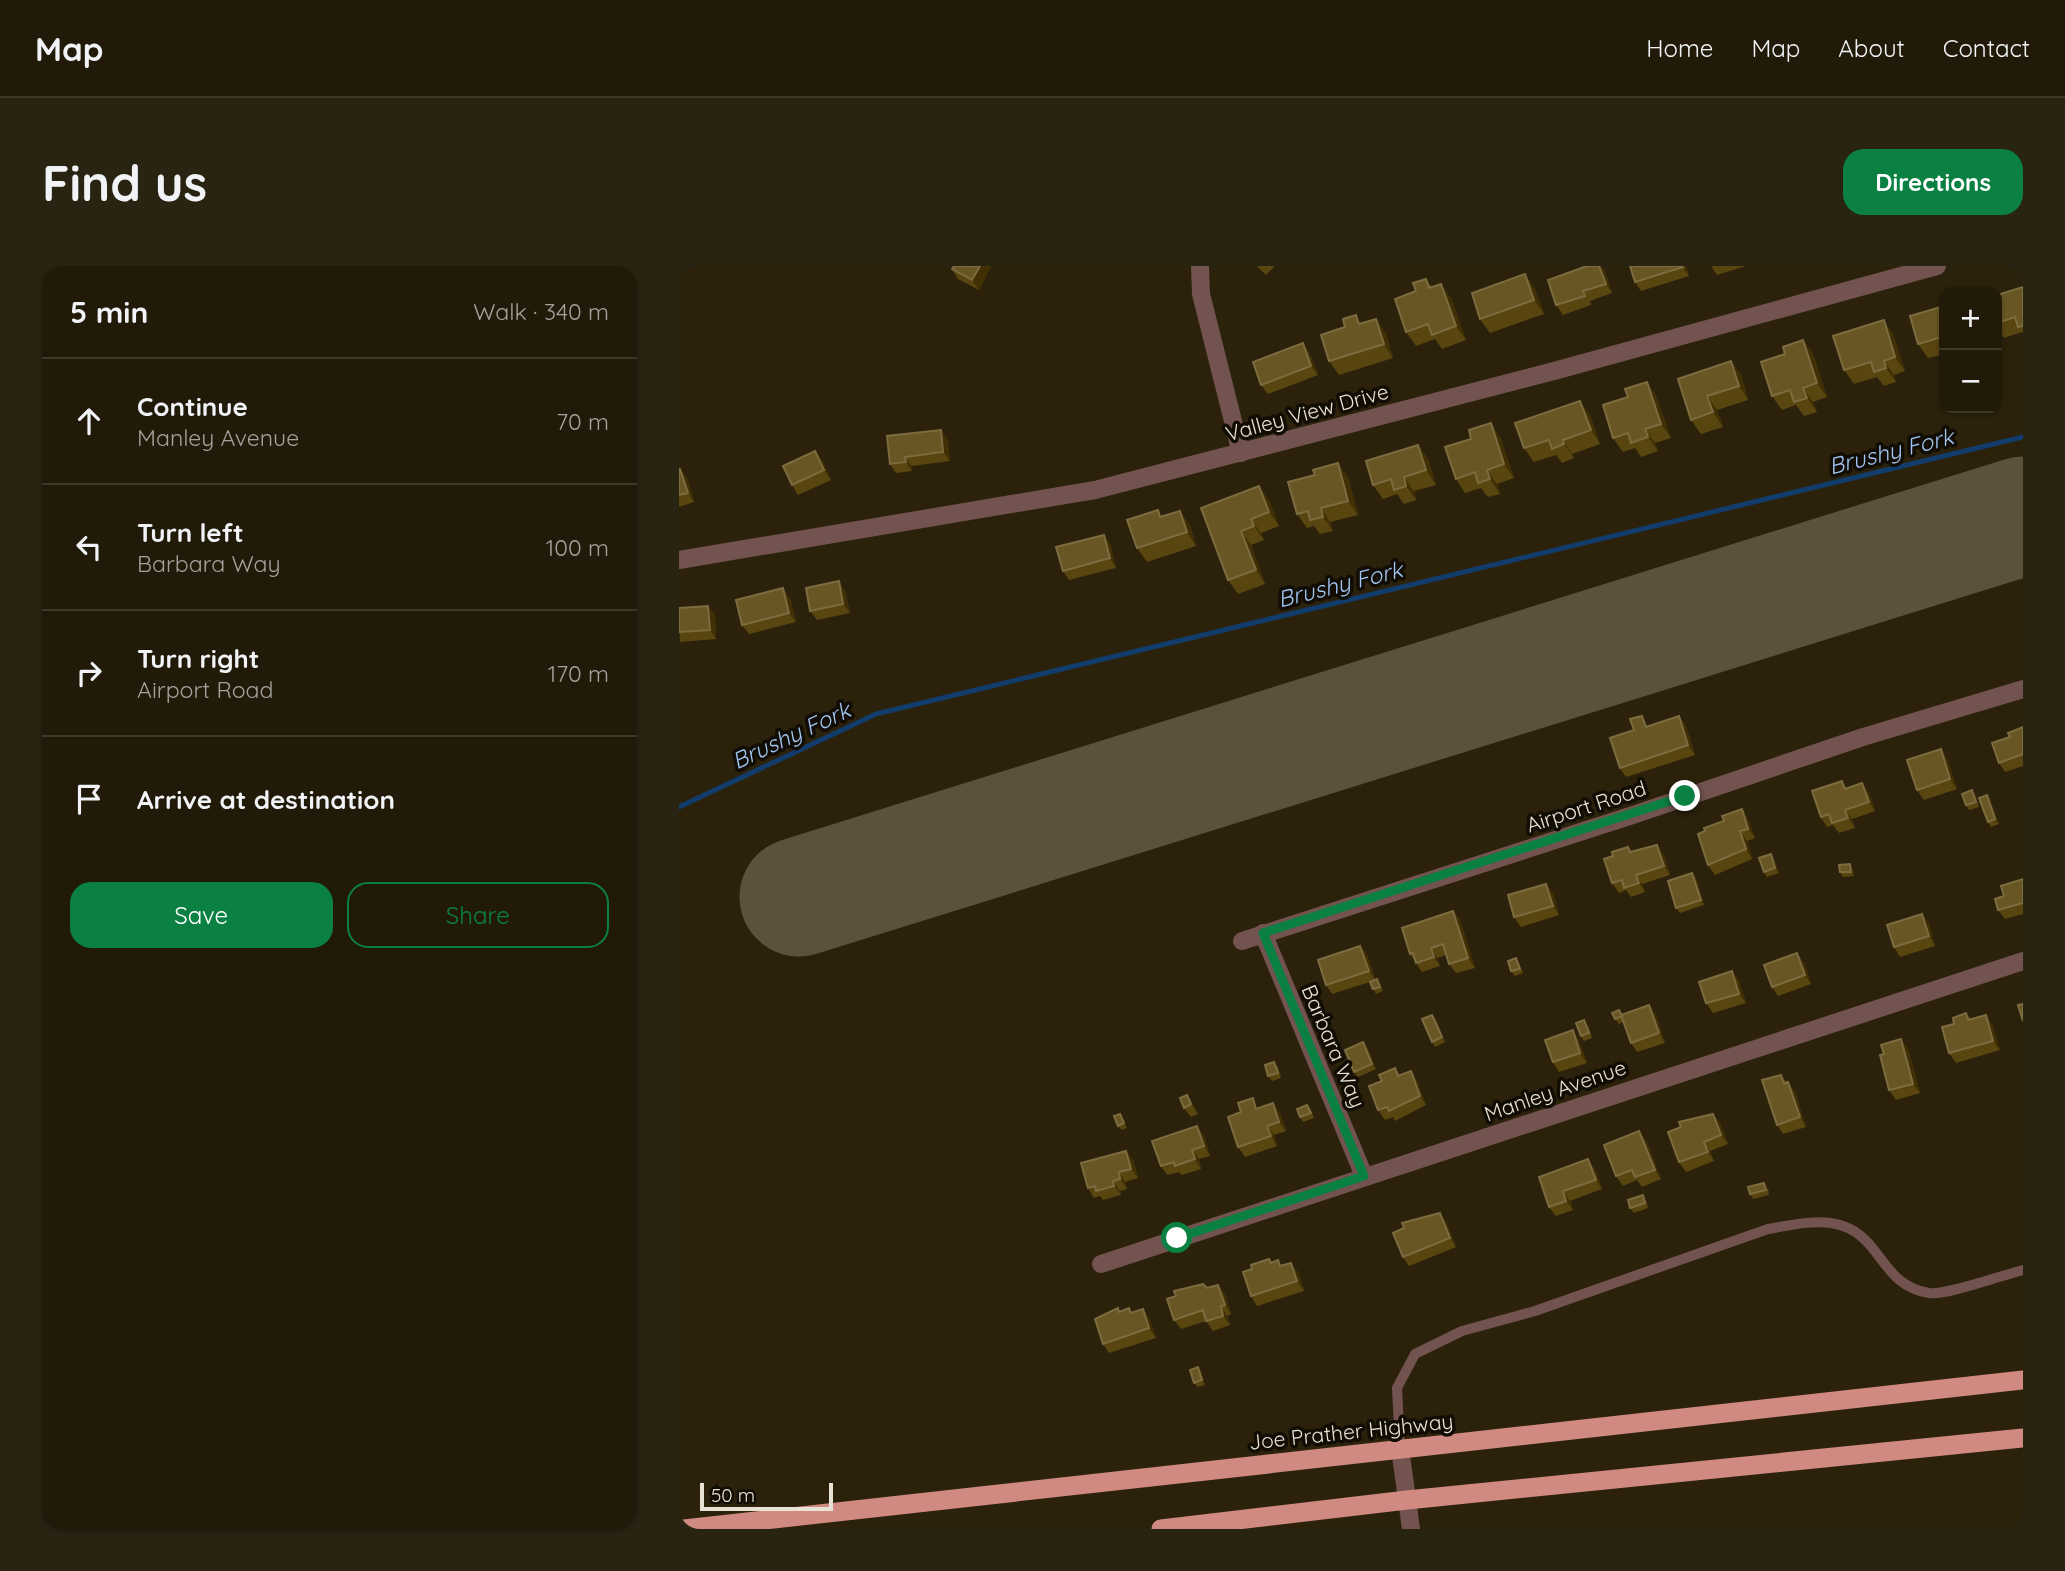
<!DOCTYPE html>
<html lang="en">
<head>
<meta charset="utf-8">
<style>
	body { margin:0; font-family:Quicksand,sans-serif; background:#292312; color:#f1f3f6 }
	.controls { position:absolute; right:21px; top:21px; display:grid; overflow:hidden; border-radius:14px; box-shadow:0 2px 5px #0004 }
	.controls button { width:63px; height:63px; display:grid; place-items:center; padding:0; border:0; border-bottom:2px solid #3e3829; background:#211a08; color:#f1f3f6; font:35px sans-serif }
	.scale { position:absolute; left:21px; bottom:18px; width:133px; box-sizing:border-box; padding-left:7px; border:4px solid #e8e2d4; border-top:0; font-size:19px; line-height:24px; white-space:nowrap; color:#e8e2d4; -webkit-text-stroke:5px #110c04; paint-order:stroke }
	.stop { position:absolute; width:21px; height:21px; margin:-16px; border:5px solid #0b8043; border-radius:50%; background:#fff }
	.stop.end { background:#0b8043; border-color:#fff; box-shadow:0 2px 7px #0008 }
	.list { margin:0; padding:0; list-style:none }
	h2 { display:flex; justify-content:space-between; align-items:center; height:91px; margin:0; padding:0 28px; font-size:30px }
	h2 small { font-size:23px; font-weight:400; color:#a2a19c }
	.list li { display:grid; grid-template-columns:46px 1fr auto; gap:21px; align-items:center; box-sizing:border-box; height:126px; padding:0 28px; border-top:2px solid #3e3829 }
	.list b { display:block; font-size:26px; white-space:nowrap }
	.list p { margin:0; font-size:23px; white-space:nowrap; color:#a2a19c }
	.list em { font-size:23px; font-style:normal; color:#a2a19c }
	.actions { display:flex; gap:14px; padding:21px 28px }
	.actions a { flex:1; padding:16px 0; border:2px solid #0b8043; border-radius:21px; text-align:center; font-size:24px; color:#0b8043 }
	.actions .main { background:#0b8043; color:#fff }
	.icon { flex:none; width:38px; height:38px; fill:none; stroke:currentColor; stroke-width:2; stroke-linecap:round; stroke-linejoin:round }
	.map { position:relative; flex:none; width:1344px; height:1263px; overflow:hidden; border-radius:21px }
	header { display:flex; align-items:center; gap:42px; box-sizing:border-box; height:98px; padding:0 35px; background:#211a08; border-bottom:2px solid #3e3829 }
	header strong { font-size:33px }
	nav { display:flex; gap:38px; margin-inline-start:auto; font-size:24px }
	.intro { display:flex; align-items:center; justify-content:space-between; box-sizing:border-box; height:168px; padding:0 42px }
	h1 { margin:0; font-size:49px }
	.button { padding:18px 32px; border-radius:21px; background:#0b8043; color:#fff; font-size:24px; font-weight:700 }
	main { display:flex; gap:42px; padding:0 42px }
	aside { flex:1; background:#211a08; border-radius:21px; box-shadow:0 2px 5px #0004 }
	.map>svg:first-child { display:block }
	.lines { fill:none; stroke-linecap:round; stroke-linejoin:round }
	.stream { stroke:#113c6b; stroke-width:5 }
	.runway { stroke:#5b523d; stroke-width:119 }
	.service { stroke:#72534f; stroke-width:10 }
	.minor { stroke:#72534f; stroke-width:18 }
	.trunk { stroke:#d08a82; stroke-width:19 }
	.wall { fill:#59450f }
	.shaded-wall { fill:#403004 }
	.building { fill:#685624; stroke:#7c6c40; stroke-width:2 }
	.route { stroke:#0b8043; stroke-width:9 }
	.labels { text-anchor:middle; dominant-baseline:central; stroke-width:7; stroke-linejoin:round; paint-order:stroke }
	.street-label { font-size:21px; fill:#e8e2d4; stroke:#110c04 }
	.water-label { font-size:23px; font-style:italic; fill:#a1c6f3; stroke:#110c04 }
</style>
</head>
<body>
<header>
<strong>Map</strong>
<nav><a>Home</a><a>Map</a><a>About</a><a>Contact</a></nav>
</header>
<div class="intro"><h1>Find us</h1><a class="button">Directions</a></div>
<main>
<aside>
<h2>5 min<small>Walk · 340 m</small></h2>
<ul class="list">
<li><svg class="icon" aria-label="ahead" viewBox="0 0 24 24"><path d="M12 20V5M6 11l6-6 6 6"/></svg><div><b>Continue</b><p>Manley Avenue</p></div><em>70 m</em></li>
<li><svg class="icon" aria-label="left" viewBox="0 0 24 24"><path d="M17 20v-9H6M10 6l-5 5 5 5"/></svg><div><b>Turn left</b><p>Barbara Way</p></div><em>100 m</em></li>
<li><svg class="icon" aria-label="right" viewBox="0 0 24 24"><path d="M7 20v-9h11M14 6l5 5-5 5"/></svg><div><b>Turn right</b><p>Airport Road</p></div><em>170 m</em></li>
<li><svg class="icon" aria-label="arrive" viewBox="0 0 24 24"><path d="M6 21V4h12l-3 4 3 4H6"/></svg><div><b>Arrive at destination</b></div></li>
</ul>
<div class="actions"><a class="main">Save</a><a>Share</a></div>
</aside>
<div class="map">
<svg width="1344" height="1263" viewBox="0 0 1344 1263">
	<rect width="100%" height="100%" fill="#2c220b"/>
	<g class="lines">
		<!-- stream -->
		<path class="stream" d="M0,541L197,448L1344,171"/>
		<!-- runway -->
		<path class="runway" d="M120,631L1344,250"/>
		<!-- service -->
		<path class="service" d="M721,1182L718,1122L736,1088L783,1065L856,1045L1089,963C1112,959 1141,952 1164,960C1203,973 1203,1020 1250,1027C1266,1030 1323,1009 1344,1004"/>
		<!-- minor -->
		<path class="minor" d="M521,0L522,28L562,187
			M0,294L416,224L875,105L1258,0
			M584,667L685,910
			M563,675L954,549L1184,471L1344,423
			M422,998L1344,695
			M721,1182L732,1263"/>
		<!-- trunk -->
		<path class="trunk" d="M5,1263L1344,1114
			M482,1263L728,1234L1344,1172"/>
	</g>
	<!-- wall -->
	<path class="wall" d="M312,0L300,24L279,13L273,3Z
		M578,0H596L587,9Z
		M908,0H922L926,6L933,27L911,35L912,39L884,49L877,39Z
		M951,0H1007L1010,10L962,25L956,16Z
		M1032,0H1067L1038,9Z
		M747,13L753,21L772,32L787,74L763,83L756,73L737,80L727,66L737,25Z
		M1344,21V68L1343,66L1325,72L1318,61V29Z
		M856,23L865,48L811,67L801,53Z
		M1265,40V88L1249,92L1239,78Z
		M683,57L707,67L714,92L660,109L650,95Z
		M1214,68L1226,105L1215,109L1217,116L1205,120L1198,111L1175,118L1165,104Z
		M1124,74L1134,88L1148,131L1134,136L1138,146L1125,150L1117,139L1103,144L1093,130L1106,88Z
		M630,86L639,109L589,128L582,119Z
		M1052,95L1062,109L1069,134L1038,144L1044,161L1022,168L1012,154Z
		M968,116L977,130L992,172L976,177L979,185L962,191L956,182L944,186L934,172L949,131Z
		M911,149L921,178L893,188L895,192L883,197L877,189L855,196L845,182Z
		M208,170L269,174L271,195L233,200V205L217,207L211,198Z
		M821,171L835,212L818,218L821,228L809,231L802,222L786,227L777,213Z
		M739,179L749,193L757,219L735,225L737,234L725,238L718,228L704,233L694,219Z
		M143,194L152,214L119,229L113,219Z
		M0,203H1L8,212L15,236L0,241Z
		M669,211L679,249L651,256L654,265L641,268L635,260L628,262L618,248Z
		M590,234L600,260L582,267L585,274L572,279L586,318L559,328L549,314L522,242Z
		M483,250L511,259L517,280L468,296L458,282Z
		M425,269L431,278L437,302L390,314L384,305Z
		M166,325L171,347L138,354L131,345Z
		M111,332L117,356L70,368L63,359Z
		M0,342L36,349L37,373L1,376Z
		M1000,450L1007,460L1016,489L947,511L941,502L970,460Z
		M1344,461V500L1326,506L1320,497L1331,471Z
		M1268,493L1278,523L1245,534L1238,524Z
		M1168,522L1190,527L1196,545L1173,553L1176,562L1160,567L1154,559L1148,561L1142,551Z
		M1293,524L1296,529L1300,541L1290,544L1287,539Z
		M1308,529L1311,534L1320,558L1312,561L1309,556Z
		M1063,543L1069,553L1076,572L1068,575L1073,593L1036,609L1029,599L1026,565L1045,555Z
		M949,581L952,586L985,589L991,609L963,618L966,626L952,631L947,624L940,627L933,617L934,590Z
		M1095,593L1100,607L1088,611L1085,606Z
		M1174,603L1175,610L1164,611L1161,606Z
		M1013,607L1017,612L1025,639L1001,647L997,642Z
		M1344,613V648L1326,653L1319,644L1325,630Z
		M874,627L880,649L842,661L835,651Z
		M774,645L781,654L796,702L777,707L770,698L767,689L758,692L761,700L743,706L731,688Z
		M1243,648L1250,658L1256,680L1221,691L1215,681Z
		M681,680L688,689L696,713L701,718L704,725L697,728L691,716L653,728L647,719Z
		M1118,687L1125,697L1132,718L1099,730L1093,721Z
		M837,692L840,697L844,707L836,710L832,705Z
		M1053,705L1060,715L1067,737L1034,747L1027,737Z
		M1287,747L1292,753L1313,758L1321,784L1277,797L1270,787L1275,758Z
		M753,749L757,753L766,776L756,781L753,776Z
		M943,749H977L986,777L958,786L952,777L944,756L940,758L936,753Z
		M909,759L913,772L905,775L902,770Z
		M900,774L908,797L880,806L874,796Z
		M688,781L697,803L679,811L675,806Z
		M1229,783L1241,827L1217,834L1210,824L1205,788Z
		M595,796L599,801L602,812L593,815L589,810Z
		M716,802L721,809L732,805L738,815L747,839L716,855L714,851L706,854L699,844L703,815Z
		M1102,809L1116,826L1127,861L1104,868L1098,859Z
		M508,829L514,838L519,848L512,851L505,842Z
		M581,842L601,847L607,865L595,869L598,880L566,891L559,881Z
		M632,844L635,852L624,856L621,851Z
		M441,848L448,862L443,864L439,860Z
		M1034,848L1041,857L1049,878L1031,885L1035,895L1007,906L1000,896Z
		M518,860L525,870L531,890L520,893L522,903L503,909L500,906L488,909L482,900Z
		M967,874L982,913L963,921L958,914L944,920L937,910Z
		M454,894L459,912L446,916L448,923L441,925L442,929L424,934L421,930L415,932L409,922Z
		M916,903L923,923L891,935L894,944L877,950L870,941L860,911Z
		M1089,922L1090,929L1074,933L1071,928Z
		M967,934L969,942L955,947L951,942Z
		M767,956L777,981L730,1000L724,991Z
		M590,993L593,996L619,1006L625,1025L578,1040L572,1030L573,1003Z
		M539,1019L546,1028L552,1048L548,1050L551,1059L534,1065L527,1055L502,1063L495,1054L528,1022Z
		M464,1043L470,1052L477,1072L430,1087L424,1078L441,1045L453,1046Z
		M522,1106L526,1119L519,1121L515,1117Z"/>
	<!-- shaded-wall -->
	<path class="shaded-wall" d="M301,0H312L300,24L293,14Z
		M920,0H922L926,6L933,27L927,18Z
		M1003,0H1007L1010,10Z
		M846,8L856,23L865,48L855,34Z
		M762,18L772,32L787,74L777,60Z
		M697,53L707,67L714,92L705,78Z
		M1205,54L1214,68L1226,105L1216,91Z
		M1124,74L1134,88L1148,131L1138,117Z
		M624,77L630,86L639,109L632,100Z
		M1052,95L1062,109L1069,134L1060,120Z
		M1205,95L1215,109L1217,116L1207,102Z
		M968,116L977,130L992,172L982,158Z
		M1124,122L1134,136L1138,146L1128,132Z
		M1028,130L1038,144L1044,161L1034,146Z
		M901,135L911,149L921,178L912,164Z
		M812,157L821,171L835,212L825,198Z
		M966,163L976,177L979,185L969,171Z
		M262,164L269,174L271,195L264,186Z
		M884,174L893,188L895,192L885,178Z
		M739,179L749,193L757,219L747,204Z
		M136,185L143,194L152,214L145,204Z
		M226,191L233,200V205L227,196Z
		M659,197L669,211L679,249L669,235Z
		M1,203L8,212L15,236L9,227Z
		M808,204L818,218L821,228L811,213Z
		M725,211L735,225L737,234L727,220Z
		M580,220L590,234L600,260L590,246Z
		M642,242L651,256L654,265L644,251Z
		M501,245L511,259L517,280L508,266Z
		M572,253L582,267L585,274L575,260Z
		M562,265L572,279L586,318L577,304Z
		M425,269L431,278L437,302L431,292Z
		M160,315L166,325L171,347L164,338Z
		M104,322L111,332L117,356L110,347Z
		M29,340L36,349L37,373L31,364Z
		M1000,450L1007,460L1016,489L1009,479Z
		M1262,483L1268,493L1278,523L1271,513Z
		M1183,517L1190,527L1196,545L1190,536Z
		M1308,529L1311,534L1320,558L1316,553Z
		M1063,543L1069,553L1076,572L1069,563Z
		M1166,544L1173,553L1176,562L1169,552Z
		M1061,565L1068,575L1073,593L1067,583Z
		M978,579L985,589L991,609L985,600Z
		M1092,588L1095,593L1100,607L1096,602Z
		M1171,598L1174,603L1175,610L1172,606Z
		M1013,607L1017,612L1025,639L1022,634Z
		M957,609L963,618L966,626L960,617Z
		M867,618L874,627L880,649L874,640Z
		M774,645L781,654L796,702L789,692Z
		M1243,648L1250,658L1256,680L1250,670Z
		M681,680L688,689L696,714L690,705Z
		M752,682L758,692L761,700L755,691Z
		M1118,687L1125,697L1132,718L1126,709Z
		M1053,705L1060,715L1067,737L1060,728Z
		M970,739L977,749L986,777L980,767Z
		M753,749L757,753L766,776L763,771Z
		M1307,749L1313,758L1321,784L1314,775Z
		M894,764L900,774L908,797L901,787Z
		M1222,773L1229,783L1241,827L1234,818Z
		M684,776L688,781L697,803L693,798Z
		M732,805L738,815L747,839L741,830Z
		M1109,816L1116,826L1127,861L1121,851Z
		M508,829L514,838L519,848L512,838Z
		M594,837L601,847L607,865L600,856Z
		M1034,848L1041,857L1049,878L1042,869Z
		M518,860L525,870L531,890L525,880Z
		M588,860L595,869L598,880L592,870Z
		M960,865L967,874L982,913L976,904Z
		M1025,876L1031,885L1035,895L1029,886Z
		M513,884L520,893L522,903L516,893Z
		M447,885L454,894L459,912L452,903Z
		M909,893L916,903L923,923L917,914Z
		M440,906L446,916L448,923L441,913Z
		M434,915L441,925L442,929L435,920Z
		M884,925L891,935L894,944L887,935Z
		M761,947L767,956L777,981L771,972Z
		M612,997L619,1006L625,1025L618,1015Z
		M539,1019L546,1028L552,1048L546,1039Z
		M542,1040L548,1050L551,1059L544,1050Z
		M464,1043L470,1052L477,1072L470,1062Z
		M519,1101L522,1106L526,1119L523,1114Z"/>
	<!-- building -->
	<path class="building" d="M275,0H301L293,14L273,3Z
		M908,0H920L927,18L904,25L906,30L877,39L869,14Z
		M951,0H1003L1004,1L956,16Z
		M846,8L855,34L801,53L793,27Z
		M747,13L750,22L762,18L777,60L753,69L749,58L727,66L716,33L737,25L734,17Z
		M1344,21V60L1339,61L1336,51L1318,57V29Z
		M1265,40V79L1263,71L1239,78L1231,50Z
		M677,49L680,58L697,53L705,78L650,95L642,69L666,61L664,53Z
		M1205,54L1216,91L1205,95L1207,102L1195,106L1192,96L1165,104L1154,70Z
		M1124,74L1138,117L1124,122L1128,132L1115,136L1111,124L1093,130L1082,96L1106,88L1104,81Z
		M624,77L632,100L582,119L574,96Z
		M1052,95L1060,120L1028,130L1034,146L1012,154L999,113Z
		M968,116L982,158L966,163L969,171L952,177L949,167L934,172L924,139L949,131L946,123Z
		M901,135L912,164L884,174L885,178L873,183L870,174L845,182L836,157Z
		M812,157L825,198L808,204L811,213L799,217L796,206L777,213L766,181L792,173L790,164Z
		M262,164L264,186L226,191L227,196L211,198L208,170Z
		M739,179L747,204L725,211L727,220L715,224L712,213L694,219L687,195Z
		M136,185L145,204L113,219L104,200Z
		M659,197L669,235L642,242L644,251L631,254L629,245L618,248L609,216L636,209L634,204Z
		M0,203H1L9,227L0,229Z
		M580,220L590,246L572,253L575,260L562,265L577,304L549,314L522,242Z
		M479,244L481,251L501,245L508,266L458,282L448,254Z
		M425,269L431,292L384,305L377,281Z
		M160,315L164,338L131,345L127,322Z
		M104,322L110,347L63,359L57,334Z
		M29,340L31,364L0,366V342Z
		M963,450L967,461L1000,450L1009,479L941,502L931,472L955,464L951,453Z
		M1344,461V488L1320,497L1313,477L1331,471L1329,467Z
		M1262,483L1271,513L1238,524L1228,494Z
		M1163,515L1166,523L1183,517L1190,536L1166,544L1169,552L1153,557L1150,548L1142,551L1133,525Z
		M1293,524L1297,536L1287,539L1283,528Z
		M1308,529L1316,553L1309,556L1300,532Z
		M1063,543L1069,563L1061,565L1067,583L1029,599L1019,568L1026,565L1025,562L1045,555L1043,550Z
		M978,579L985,600L957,609L960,617L945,622L943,614L933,617L925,593L934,590L933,586L949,581L951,586Z
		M1092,588L1096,602L1085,606L1080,592Z
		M1171,598L1172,606H1161L1160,599Z
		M1013,607L1022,634L997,642L989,615Z
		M1344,613V637L1319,644L1316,633L1325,630L1322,620Z
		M867,618L874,640L835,651L829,629Z
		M774,645L789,692L770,698L764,678L752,682L755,691L737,697L734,687L731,688L723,662Z
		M1243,648L1250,670L1215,681L1208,659Z
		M681,680L690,705L647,719L639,694Z
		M1118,687L1126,709L1093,721L1085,699Z
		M837,692L841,703L832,705L829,695Z
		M1053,705L1060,728L1027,737L1020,716Z
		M698,713L701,721L694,723L691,716Z
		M1344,738V755L1339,739Z
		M970,739L980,767L952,777L942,749Z
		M940,744L943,750L936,753L933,747Z
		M1287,747L1289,754L1307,749L1314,775L1270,787L1263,761L1275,758L1274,752Z
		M753,749L763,771L753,776L743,753Z
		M905,754L910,767L902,770L897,757Z
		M894,764L901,787L874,796L866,774Z
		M1222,773L1234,818L1210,824L1201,789L1205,788L1202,779Z
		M684,776L693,798L675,806L666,784Z
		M595,796L599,807L589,810L586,799Z
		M716,802L719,810L732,805L741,830L710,845L708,841L699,844L690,820L703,815L700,809Z
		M1102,809L1105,818L1109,816L1121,851L1098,859L1083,814Z
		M508,829L512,838L505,842L501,832Z
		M574,832L577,843L594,837L600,856L588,860L592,870L559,881L549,851L562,846L559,837Z
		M628,839L632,847L621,851L618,843Z
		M441,848L445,857L439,860L435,850Z
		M1034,848L1042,869L1025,876L1029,886L1000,896L989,866L1002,861L1000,856Z
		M518,860L525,880L513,884L516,893L496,900L495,896L482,900L473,875Z
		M960,865L976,904L956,911L953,904L937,910L925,879Z
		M447,885L452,903L440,906L441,913L434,915L435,920L417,925L416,920L409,922L402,897Z
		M909,893L917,914L884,925L887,935L870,941L860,911Z
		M1085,917L1087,924L1071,928L1069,921Z
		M964,929L966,937L951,942L949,934Z
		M761,947L771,972L724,991L714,967L725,962L723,957Z
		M590,993L592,997L599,994L601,1000L612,997L618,1015L572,1030L564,1006L573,1003L572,999Z
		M524,1018L528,1022L539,1019L546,1039L542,1040L544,1050L527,1055L524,1044L495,1054L488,1033L497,1030L495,1025Z
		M439,1042L440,1046L450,1042L452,1047L464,1043L470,1062L424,1078L416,1053Z
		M519,1101L523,1114L515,1117L511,1104Z"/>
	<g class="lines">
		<!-- route -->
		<path class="route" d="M498,972L685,910L584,667L1006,530"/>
	</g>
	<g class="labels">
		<!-- street labels -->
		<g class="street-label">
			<text transform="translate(628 146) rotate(-15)">Valley View Drive</text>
			<text transform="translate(907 540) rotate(-18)">Airport Road</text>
			<text transform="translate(655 780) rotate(67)">Barbara Way</text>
			<text transform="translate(876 824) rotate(-19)">Manley Avenue</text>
			<text transform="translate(672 1165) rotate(-6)">Joe Prather Highway</text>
		</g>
		<!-- water labels -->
		<g class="water-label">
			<text transform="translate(1212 185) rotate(-14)">Brushy Fork</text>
			<text transform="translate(661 318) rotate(-14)">Brushy Fork</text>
			<text transform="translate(112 469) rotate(-25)">Brushy Fork</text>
		</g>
	</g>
</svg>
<div class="controls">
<button>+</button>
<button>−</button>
</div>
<div class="scale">50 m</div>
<div class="stop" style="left:498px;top:972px"></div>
<div class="stop end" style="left:1006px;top:530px"></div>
</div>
</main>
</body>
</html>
